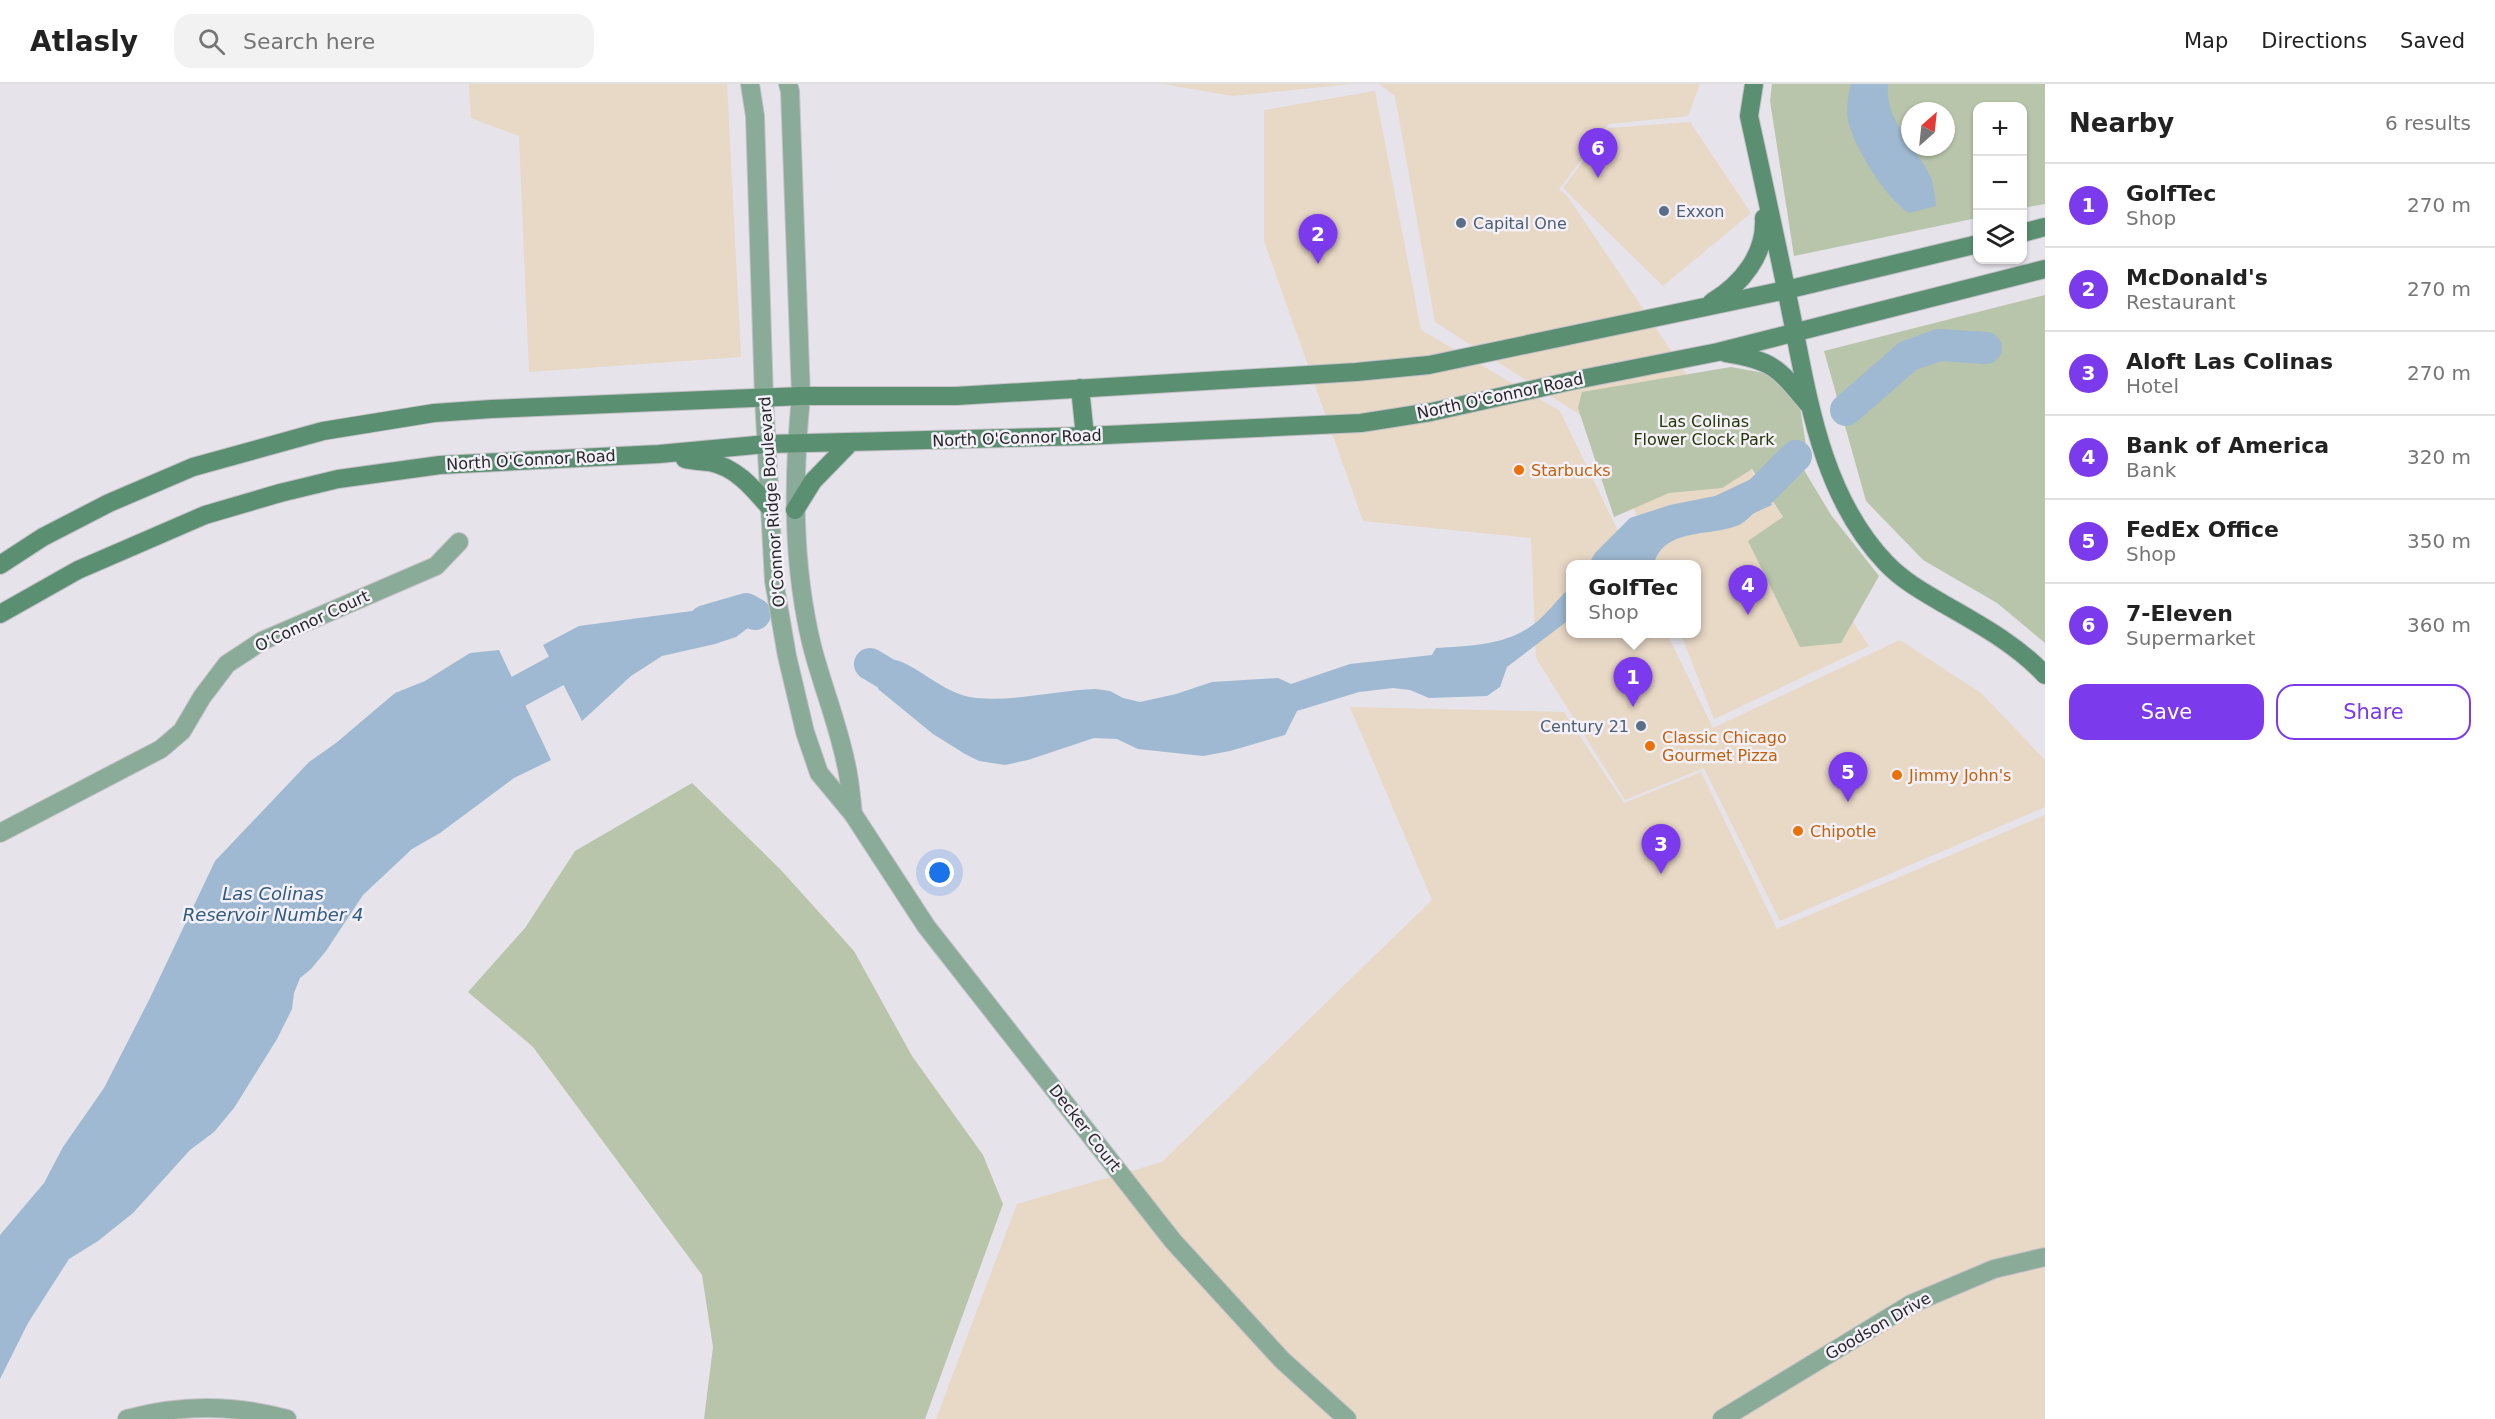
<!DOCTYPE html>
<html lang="en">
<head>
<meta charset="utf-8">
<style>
	body { margin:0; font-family:"DejaVu Sans",sans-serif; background:#f2f2f2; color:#222 }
	.controls { position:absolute; right:18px; top:18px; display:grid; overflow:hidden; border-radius:12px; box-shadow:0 2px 4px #0004 }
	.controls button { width:54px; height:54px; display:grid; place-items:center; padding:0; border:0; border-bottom:2px solid #e0e0e0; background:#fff; color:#222; font:30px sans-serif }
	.compass { position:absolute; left:1901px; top:18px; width:54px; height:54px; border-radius:50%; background:#fff; box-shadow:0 2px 4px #0004; rotate:27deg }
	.you { position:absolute; left:940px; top:789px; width:21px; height:21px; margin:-15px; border:4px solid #fff; border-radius:50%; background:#1a73e8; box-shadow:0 0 0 9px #1a73e833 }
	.badge { display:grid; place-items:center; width:39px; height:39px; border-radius:50%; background:#7c3aed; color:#fff; font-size:20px; font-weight:700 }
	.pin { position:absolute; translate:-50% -50px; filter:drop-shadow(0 2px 3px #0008) }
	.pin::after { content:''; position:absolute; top:32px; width:21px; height:18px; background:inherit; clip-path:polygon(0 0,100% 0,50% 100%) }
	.popup { position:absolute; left:1566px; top:476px; width:135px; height:78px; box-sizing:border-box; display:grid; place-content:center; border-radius:12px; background:#fff; filter:drop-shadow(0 2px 4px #0005); font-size:20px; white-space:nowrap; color:#767676 }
	.popup b { font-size:22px; color:#222 }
	.popup::after { content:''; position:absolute; left:50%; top:100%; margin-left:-12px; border:12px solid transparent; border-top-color:#fff }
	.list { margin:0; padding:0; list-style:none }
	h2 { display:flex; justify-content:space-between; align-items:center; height:78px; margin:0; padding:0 24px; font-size:26px }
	h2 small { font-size:20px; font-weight:400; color:#767676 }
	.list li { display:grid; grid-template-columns:39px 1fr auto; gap:18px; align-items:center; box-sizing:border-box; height:84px; padding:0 24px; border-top:2px solid #e0e0e0 }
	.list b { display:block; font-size:22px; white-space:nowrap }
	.list p { margin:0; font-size:20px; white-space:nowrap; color:#767676 }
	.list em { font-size:20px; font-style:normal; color:#767676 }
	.actions { display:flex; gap:12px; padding:18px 24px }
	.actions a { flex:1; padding:14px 0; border:2px solid #7c3aed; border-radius:18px; text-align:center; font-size:21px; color:#7c3aed }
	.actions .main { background:#7c3aed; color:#fff }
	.icon { flex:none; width:33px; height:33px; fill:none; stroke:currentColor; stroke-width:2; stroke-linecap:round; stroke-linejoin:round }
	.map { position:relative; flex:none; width:2045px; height:1335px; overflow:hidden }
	header { display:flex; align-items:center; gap:36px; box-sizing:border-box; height:84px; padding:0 30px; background:#fff; border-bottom:2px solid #e0e0e0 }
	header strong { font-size:28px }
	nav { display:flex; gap:33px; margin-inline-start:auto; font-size:21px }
	.search { width:420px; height:54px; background:#f2f2f2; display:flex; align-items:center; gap:15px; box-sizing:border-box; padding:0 21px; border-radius:18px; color:#767676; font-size:22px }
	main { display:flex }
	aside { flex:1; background:#fff }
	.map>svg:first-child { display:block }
	.commercial { fill:#e8d8c6 }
	.green { fill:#b8c5ab; fill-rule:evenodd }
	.water { fill:#9eb9d1 }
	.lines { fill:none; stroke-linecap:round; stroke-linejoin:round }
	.river { stroke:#9eb9d1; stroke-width:32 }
	.minor-casing { stroke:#c4c1c7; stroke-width:20 }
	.tertiary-casing { stroke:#c4c1c7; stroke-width:20 }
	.secondary-casing { stroke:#c4c1c7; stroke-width:20 }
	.minor { stroke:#89ab97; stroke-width:18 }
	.tertiary { stroke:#89ab97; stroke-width:18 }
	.secondary { stroke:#5b8f72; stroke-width:18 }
	.service-dot { fill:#5c6f8a; stroke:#f3f0f8; stroke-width:2 }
	.food-dot { fill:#e8710a; stroke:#f3f0f8; stroke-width:2 }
	.labels { text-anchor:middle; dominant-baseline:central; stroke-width:5; stroke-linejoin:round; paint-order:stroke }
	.service-label { font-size:16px; fill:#4e5e75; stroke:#f3f0f8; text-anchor:start }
	.street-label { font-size:16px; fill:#272629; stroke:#f3f0f8 }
	.park-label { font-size:16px; fill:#233605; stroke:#f3f0f8 }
	.food-label { font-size:16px; fill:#c56008; stroke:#f3f0f8; text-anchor:start }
	.water-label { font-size:18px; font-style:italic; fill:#2f5b7e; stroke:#f3f0f8 }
</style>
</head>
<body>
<header>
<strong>Atlasly</strong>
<div class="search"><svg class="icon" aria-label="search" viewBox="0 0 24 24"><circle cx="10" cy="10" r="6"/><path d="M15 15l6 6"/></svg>Search here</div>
<nav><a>Map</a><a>Directions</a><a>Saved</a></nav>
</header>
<main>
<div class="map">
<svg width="2045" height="1335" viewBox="0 0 2045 1335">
	<rect width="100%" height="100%" fill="#e6e3ea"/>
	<!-- commercial -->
	<path class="commercial" d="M469,0H727L741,273L529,288L519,52L471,34Z
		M1163,0H1351L1233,12Z
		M1379,0H1700L1688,32L1609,40L1559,105L1568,113L1869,562L1714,635L1681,550H1696V480H1655L1604,346L1435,238L1395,12Z
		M1375,7L1421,246L1560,327L1634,480H1570V550H1667L1713,644L1900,556L1981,609L2045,676V723L1780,837L1704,684L1625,716L1536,574L1531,454L1363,437L1264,157V26Z
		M1690,38L1751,129L1663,202L1563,104L1608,44Z
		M1350,623L1564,628L1624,719L1701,688L1777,845L2045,731V1335H936L1017,1120L1162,1078L1432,816Z"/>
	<!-- green -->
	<path class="green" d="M1772,0H2045V120L2023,124L2022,22H1978L1977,134L1794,172L1770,17ZM1910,27H1946V63H1910Z
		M2045,211V559L1997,519L1923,476L1866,417L1824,267Z
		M1731,283L1770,290L1800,323L1808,374L1804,386L1831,431L1879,492L1841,559L1800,563L1748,457L1783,433L1752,385L1722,404L1669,409L1614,433L1578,324L1582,308Z
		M692,699L780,785L854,867L912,972L983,1071L1003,1120L925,1335H704L713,1263L702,1191L533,963L468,908L525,844L575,767Z"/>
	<!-- water -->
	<path class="water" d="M1851,0H1888C1884,38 1918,63 1931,94C1934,102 1935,113 1936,122L1909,129C1886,115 1854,63 1848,37C1846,25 1848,11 1851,0Z
		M1755,397L1772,421C1766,424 1759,426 1754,429C1749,433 1745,438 1739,441C1711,453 1664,443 1654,480H1589L1595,469L1630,434L1670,421L1715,412L1734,411Z
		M1570,503V535L1507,583L1500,603L1487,612L1429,614L1410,606L1393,604L1359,608L1297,627L1285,651L1230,667L1203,672L1138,665L1117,655L1094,654L1028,676L1005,681L979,677L965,670L933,650L878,605L888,575C913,575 942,611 976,614C1015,618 1057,606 1096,605L1110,607L1123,614L1140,618L1176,610L1212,598L1278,594L1291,600L1350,580L1432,571L1436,564C1470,562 1507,561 1534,540C1547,530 1558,515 1570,503Z
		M737,521L746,525L748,544L736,553L715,560L662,572L631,592L582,637L543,561L579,542Z
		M499,566L551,676L514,694L440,749L412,765L363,811L326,867L311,885L300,894L294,909L292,925L277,955L234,1024L214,1048L190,1066L133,1129L98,1157L69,1175L28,1239L0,1295V1151L44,1099L63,1063L104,1004L149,916L215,777L309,678L336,659L395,609L425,597L470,569Z"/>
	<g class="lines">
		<!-- river -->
		<path class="river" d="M1846,326L1908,272L1939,261L1986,264
			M1723,426L1759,409L1796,372
			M705,537L746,525L755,530
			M870,580L918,609
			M483,631L519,607L593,567"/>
		<!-- minor casing -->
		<g class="minor-casing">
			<path id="minor" d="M750,0L755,32L764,314
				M788,0L790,7L801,312
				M0,749L161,665L182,647L202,613L227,580L262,557L436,482L459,458
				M127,1335C181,1320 232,1320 287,1335
				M1722,1335L1911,1220L1994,1185L2045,1173"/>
		</g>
		<!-- tertiary casing -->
		<g class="tertiary-casing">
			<path id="tertiary" d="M801,312C793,395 792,480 812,562C822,601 838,640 846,680C850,696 851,713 853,730
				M764,314L774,497L787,572L805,648L819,689L853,730L926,842L1173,1157L1282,1276L1347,1335"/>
		</g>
		<!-- secondary casing -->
		<g class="secondary-casing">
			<path id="secondary" d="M1754,0L1749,32C1763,96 1777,160 1790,224C1808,313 1821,411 1886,479C1904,498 1927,510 1949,523C1984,543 2018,562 2045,591
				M2022,149L2045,143
				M1712,218C1742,200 1766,170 1764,134
				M1726,269C1773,276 1779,285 1808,320
				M1080,304L1085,352
				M685,375C693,377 701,377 709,378C736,383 753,404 770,424
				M795,426L813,397L850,359
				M0,481L43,453L109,419L193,383L323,347L434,329L491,325L801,312H956L1356,288L1429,281L1786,206L1978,160
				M0,530L78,486L205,431L280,409L338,395L440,381L659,370L767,360L1085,352L1361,339L1431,328L1571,297L1718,268L2045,185"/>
		</g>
		<!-- minor -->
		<use href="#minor" class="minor"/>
		<!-- tertiary -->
		<use href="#tertiary" class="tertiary"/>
		<!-- secondary -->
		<use href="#secondary" class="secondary"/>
	</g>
	<!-- markers -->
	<g class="service-dot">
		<circle cx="1664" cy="127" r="6"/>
		<circle cx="1461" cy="139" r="6"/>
		<circle cx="1641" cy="642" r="6"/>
	</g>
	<g class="food-dot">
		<circle cx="1519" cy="386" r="6"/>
		<circle cx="1650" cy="662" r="6"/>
		<circle cx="1897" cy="691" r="6"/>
		<circle cx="1798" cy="747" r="6"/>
	</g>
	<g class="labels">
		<!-- service labels -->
		<g class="service-label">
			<text x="1676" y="127">Exxon</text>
			<text x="1473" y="139">Capital One</text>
			<text x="1629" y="642" text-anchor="end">Century 21</text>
		</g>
		<!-- street labels -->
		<g class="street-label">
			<text transform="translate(1500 312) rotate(-12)">North O'Connor Road</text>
			<text transform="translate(1017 354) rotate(-2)">North O'Connor Road</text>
			<text transform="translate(531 376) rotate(-3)">North O'Connor Road</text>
			<text transform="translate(772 418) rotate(-94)">O'Connor Ridge Boulevard</text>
			<text transform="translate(312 537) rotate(-25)">O'Connor Court</text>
			<text transform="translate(1085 1044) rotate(52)">Decker Court</text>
			<text transform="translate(1878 1242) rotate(-30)">Goodson Drive</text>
		</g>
		<!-- park labels -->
		<g class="park-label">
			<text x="1704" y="337">Las Colinas<tspan x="1704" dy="18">Flower Clock Park</tspan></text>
		</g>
		<!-- food labels -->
		<g class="food-label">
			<text x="1531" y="386">Starbucks</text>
			<text x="1662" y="653">Classic Chicago<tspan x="1662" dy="18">Gourmet Pizza</tspan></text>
			<text x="1909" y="691">Jimmy John's</text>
			<text x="1810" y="747">Chipotle</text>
		</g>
		<!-- water labels -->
		<g class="water-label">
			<text x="273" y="809">Las Colinas<tspan x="273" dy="21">Reservoir Number 4</tspan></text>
		</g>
	</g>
</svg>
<div class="controls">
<button>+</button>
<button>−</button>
<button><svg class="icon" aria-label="layers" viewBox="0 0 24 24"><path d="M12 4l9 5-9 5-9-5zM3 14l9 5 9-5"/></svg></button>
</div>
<svg class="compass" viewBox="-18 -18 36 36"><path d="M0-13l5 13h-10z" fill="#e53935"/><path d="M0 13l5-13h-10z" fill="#767676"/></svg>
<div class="you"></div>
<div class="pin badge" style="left:1633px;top:623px">1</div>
<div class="popup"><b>GolfTec</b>Shop</div>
<div class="pin badge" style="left:1318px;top:180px">2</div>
<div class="pin badge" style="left:1661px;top:790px">3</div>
<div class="pin badge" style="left:1748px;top:531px">4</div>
<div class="pin badge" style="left:1848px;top:718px">5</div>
<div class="pin badge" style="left:1598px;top:94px">6</div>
</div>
<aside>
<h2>Nearby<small>6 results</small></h2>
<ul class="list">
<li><span class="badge">1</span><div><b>GolfTec</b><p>Shop</p></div><em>270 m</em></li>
<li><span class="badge">2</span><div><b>McDonald's</b><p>Restaurant</p></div><em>270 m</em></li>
<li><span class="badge">3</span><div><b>Aloft Las Colinas</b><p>Hotel</p></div><em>270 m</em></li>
<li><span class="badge">4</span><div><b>Bank of America</b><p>Bank</p></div><em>320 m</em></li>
<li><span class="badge">5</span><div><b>FedEx Office</b><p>Shop</p></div><em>350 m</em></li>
<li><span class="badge">6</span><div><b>7-Eleven</b><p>Supermarket</p></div><em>360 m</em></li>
</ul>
<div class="actions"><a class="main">Save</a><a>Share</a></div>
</aside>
</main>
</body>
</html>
